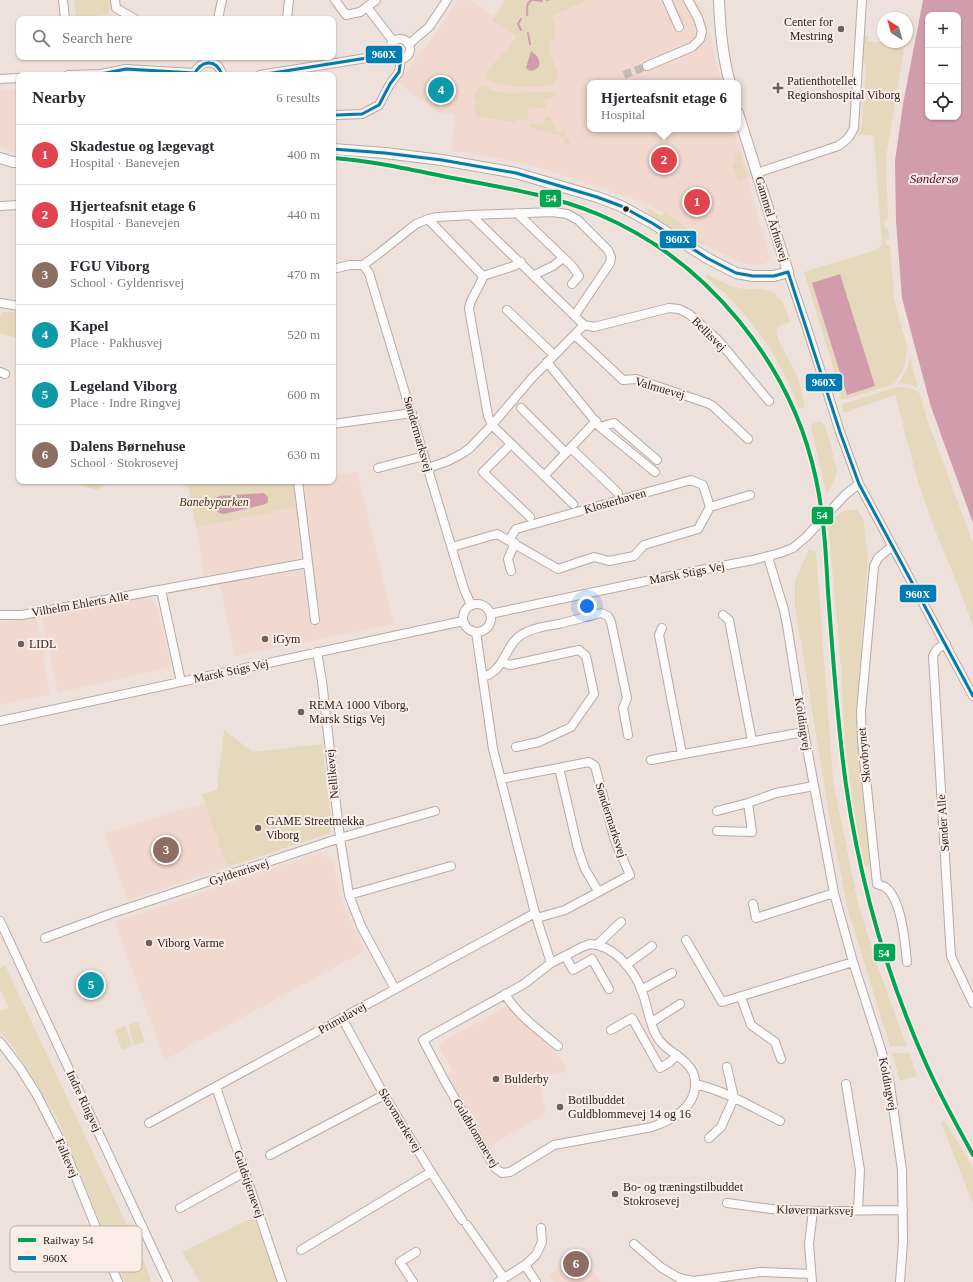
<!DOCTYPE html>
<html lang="en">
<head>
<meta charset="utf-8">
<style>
	body { margin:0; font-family:Georgia,serif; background:#f7f7f7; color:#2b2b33 }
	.controls { position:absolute; right:12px; top:12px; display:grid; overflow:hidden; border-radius:8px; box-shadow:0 1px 3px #0004 }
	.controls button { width:36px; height:36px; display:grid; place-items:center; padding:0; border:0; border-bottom:1px solid #e1e1e2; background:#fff; color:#2b2b33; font:20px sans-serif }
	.compass { position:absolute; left:877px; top:12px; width:36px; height:36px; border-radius:50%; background:#fff; box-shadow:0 1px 3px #0004; rotate:323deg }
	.you { position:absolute; left:587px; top:606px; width:14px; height:14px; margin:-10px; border:3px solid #fff; border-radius:50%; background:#1a73e8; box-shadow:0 0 0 6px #1a73e833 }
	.badge { display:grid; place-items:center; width:26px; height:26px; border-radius:50%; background:#b45309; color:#fff; font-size:13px; font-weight:700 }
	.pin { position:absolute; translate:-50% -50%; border:2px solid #fff; box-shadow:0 1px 4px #0006 }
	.popup { position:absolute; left:587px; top:80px; width:154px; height:52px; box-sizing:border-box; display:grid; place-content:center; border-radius:8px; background:#fff; filter:drop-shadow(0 1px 3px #0005); font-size:13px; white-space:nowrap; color:#7c7c81 }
	.popup b { font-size:15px; color:#2b2b33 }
	.popup::after { content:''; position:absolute; left:50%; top:100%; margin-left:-8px; border:8px solid transparent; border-top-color:#fff }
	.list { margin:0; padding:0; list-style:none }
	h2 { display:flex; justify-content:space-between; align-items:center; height:52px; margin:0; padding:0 16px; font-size:17px }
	h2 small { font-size:13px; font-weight:400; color:#7c7c81 }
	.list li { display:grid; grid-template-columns:26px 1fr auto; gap:12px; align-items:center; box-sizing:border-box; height:60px; padding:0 16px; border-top:1px solid #e1e1e2 }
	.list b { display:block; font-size:15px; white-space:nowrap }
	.list p { margin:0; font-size:13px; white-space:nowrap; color:#7c7c81 }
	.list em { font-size:13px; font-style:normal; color:#7c7c81 }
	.icon { flex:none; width:22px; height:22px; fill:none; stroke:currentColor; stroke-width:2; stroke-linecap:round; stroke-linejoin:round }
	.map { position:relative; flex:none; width:973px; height:1282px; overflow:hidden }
	.search { position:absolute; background:#fff; box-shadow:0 1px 3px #0004; left:16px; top:16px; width:320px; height:44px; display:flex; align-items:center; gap:10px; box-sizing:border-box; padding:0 14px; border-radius:8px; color:#7c7c81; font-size:15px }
	.panel { position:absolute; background:#fff; box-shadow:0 1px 3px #0004; left:16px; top:72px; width:320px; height:412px; border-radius:8px }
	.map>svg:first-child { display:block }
	.built { fill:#f1d9cf }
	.green { fill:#e5d8bc }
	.water { fill:#d19cab; fill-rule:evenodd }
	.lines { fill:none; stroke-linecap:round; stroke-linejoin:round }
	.stream { stroke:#d19cab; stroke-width:2 }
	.minor-tunnel { stroke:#c6bab4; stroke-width:8; stroke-dasharray:8 4; stroke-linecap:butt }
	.minor-casing { stroke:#b5aba6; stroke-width:10 }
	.major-casing { stroke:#b5aba6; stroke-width:12 }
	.minor { stroke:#fcfafa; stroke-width:8 }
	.major { stroke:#fcfafa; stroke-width:10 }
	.bus-1-casing { stroke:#fcede7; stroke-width:6 }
	.bus-1 { stroke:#007cb0; stroke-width:3 }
	.rail-1-casing { stroke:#fcede7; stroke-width:7 }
	.rail-1 { stroke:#00a651; stroke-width:4 }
	.poi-dot { fill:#6c625d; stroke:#fcede7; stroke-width:1.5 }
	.bus-dot { fill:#261d19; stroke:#fcede7; stroke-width:1.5 }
	.labels { text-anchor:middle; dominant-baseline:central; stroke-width:4; stroke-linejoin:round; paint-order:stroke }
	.poi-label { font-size:12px; fill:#261d19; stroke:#fcede7; text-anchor:start }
	.street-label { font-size:12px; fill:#261d19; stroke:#fcede7 }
	.park-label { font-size:12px; font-style:italic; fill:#3e3415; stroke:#fcede7 }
	.water-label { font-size:13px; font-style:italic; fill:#600734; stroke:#fcede7 }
	.key { fill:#fcede7; stroke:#bcafa9; stroke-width:1 }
	.key-label { font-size:11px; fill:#261d19 }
	.line-badge { stroke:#fcede7; stroke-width:1.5 }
	.badge-label { font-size:11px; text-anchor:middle; font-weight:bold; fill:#fff }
</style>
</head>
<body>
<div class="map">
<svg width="973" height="1282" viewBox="0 0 973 1282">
	<rect width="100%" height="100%" fill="#eee1db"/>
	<!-- built -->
	<path class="built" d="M458,0H470L494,16L504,0H696L705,13L721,83H590V129H733L748,173L751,191L770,258L766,263L759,265L752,266L740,262L704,244L692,231L677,220L640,201L531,165L480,155L451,151L455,115L437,112L398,83L420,52L427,46Z
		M19,89V152H11L0,147V90Z
		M357,472L394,624L235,656L217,574L204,576L196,528L305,505L303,482L333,481V476Z
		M146,597L153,601L158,612L171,667L58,693L41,615Z
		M36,616L45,656L43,660L50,694L0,705V624Z
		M205,803L227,867L128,900L104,833Z
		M318,853L332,859L343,905L365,951L164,1060L115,922Z
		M507,1006L551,1046L565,1065L566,1072L545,1076L540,1083L546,1114L488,1147L447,1076L453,1072L438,1044Z
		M580,1253L601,1282H554L549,1275Z"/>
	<!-- green -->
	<path class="green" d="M74,0H110V8L108,14L76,19Z
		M506,0H587L551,16L556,29L554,39H551L549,50L558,75L554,85C531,88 505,89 484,78L497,59L508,49L516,36L492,20Z
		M862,36H868V41L894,43L904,49L886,157L888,218L884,222V226L888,229L889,237L885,241L886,244L890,247L894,298L907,347L905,365L902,371L895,383L891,385L841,400L837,380L804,272L873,251L882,246L874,136L859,134L862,124L866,64L861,60Z
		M482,85L493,91L508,93L554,92L557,94L544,101L547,109L529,107L527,120L519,119L513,122L477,117L475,112L476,103L473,97Z
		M550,116L557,132L564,131L571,145L564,143L565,138L530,127L531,124L544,125L545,118Z
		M739,151L747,177L739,181L732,164L737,161L734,155Z
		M644,207L662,216L664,213C681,222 691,231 704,244L703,245C684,237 656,223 644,207Z
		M707,274C719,281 730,287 744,289C750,290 756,288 762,289C781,291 785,307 790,322L780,326L776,330L780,344L798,377L805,407L799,409C786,368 757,326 727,295C720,288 712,283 705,277Z
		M2,312H19V338L0,334V316Z
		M910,356L918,388L909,384L898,383C905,375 908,367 910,356Z
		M897,387H907L915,390L920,394L927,419L973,543V626L961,593L935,530L919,485L895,395L844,413L842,406L843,404Z
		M820,421L825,425L837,470L834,481L827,495L811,427L812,424Z
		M74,481H115V484L105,485L97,490L73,483Z
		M176,481H293L296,507L196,528L189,489Z
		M845,510H857L863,518L868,556L856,713L870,864L865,867L855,817L845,744L841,668L828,522Z
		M809,549L816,552L833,780L858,904L878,967L907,1047L890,1046L848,910L830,820L795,606V581Z
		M224,730L253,752L322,744L332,826L330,832L328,834L227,867L202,794L217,790Z
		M5,965L146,1266L151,1282H125L56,1116L15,1050L0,1031V1011L9,1008L0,989V968Z
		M138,1022L145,1042L134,1045L128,1025Z
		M125,1026L132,1046L122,1050L115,1030Z
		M892,1053H909L917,1076L900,1081Z
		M945,1121L973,1168V1204L941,1122Z
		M254,1217L277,1282H200L182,1252Z"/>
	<!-- water -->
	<path class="water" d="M923,0H973V523L931,407L902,298L896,221L895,161L903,104ZM928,15H958V117H928Z
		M531,51C540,57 545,69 530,71L526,68Z
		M840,274L875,386L847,395L812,283Z
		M264,493L268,497V502L266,504L224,514C216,514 213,506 215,499L219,496Z"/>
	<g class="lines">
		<!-- stream -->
		<path class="stream" d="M534,0L542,1
			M547,0H548
			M527,15C528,10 525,3 532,0
			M521,19L518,24L521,30
			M528,33L530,44"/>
		<!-- minor-tunnel -->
		<path class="minor-tunnel" d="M624,75L647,66"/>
		<!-- minor casing -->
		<g class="minor-casing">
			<path id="minor" d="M63,0L65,19
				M115,0L116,8L135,19
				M335,0L346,15L360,12L376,0
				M667,0L679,27
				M367,7L393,41
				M218,19L222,0
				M287,19L289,0
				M390 49a10 10 0 1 1 20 0a10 10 0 1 1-20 0Z
				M409,44L429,27L447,0
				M647,66L692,47L700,39L702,31L698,18L688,0
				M68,75L101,74L126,69L194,73
				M194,75C199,59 219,58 222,75
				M260,75L373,57L390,53
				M0,79L19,78
				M337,115L362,114L379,105L390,84L399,72L401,59
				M757,173L838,146C846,141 850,137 854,128L862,0
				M0,206L19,205
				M517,213L572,266L579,276L572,284
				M471,215L552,212L567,214L578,220L608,250L611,257L610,263L575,315
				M428,219L483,276C480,288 470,297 469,309L488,416L492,425L573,504
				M363,265L369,273L464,589L471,605
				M333,269L350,265H363L377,255L407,231L416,224L428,219L438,217L471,215L584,325
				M788,272L807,328L840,432L859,484L973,696
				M534,275L553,266L563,258
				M483,276L514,266L521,262
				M0,303L19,306
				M507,310L554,355
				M584,325L594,327L669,308L679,309L689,314L718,340L769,401
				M575,335L623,380L636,379L707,403L713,406L748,439
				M547,362L600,427L655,472
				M0,372L5,374
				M521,408L566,453
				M333,424L412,413
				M600,427L614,423L657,460
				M511,444L483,472L530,517
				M571,448L618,493
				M378,468L424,456
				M428,468L448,461L463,453L470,448L492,425L531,379L584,325
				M544,476L596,421
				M298,481L315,620
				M509,540L516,529L691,480L703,485L710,507
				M892,546L878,558L874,566L861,712L862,740L877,884C879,885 883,886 885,887C902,899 905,943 907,962
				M452,547L497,534L558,569L594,557L609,561L634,556L644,545L698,529L710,507L750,495
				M768,557L784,610L788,631L804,732L834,893L853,962L881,1049L890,1085L902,1170L903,1242L900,1282
				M511,571L508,559L515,543
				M161,590L181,682
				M463 618a14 14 0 1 1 28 0a14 14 0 1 1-28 0Z
				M490,614L680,574L753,560L780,553L793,548L806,537L846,494L859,484
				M0,615H22L307,563
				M723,615L729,620L752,741
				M662,628L659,635L682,754
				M476,632L493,749L535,913L551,963
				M946,644L937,649L933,656L950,941L951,956L955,965L973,1003
				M317,652L322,681L340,838L349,895L361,926L395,989
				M502,662L510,665L579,650L586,656L594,694L571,727L539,742L516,747
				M483,677C505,671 505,645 521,635C532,628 546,626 559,624C573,620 587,617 601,613L608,616L611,622L627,698L623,708L628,735
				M0,721L463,621
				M651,760L804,732
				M559,768L578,849L585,869L598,891
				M501,779L589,762L595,766L615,841L630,875L565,910L537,918
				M717,811L748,803L776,793L814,786
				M717,831L752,832L748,803
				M349,895L451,866
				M753,904L756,918L834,893
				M0,921L168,1282
				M45,938L110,914L340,838L435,811
				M686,940L722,1002L853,962
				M590,944C614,945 634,970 642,991C647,1005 649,1021 656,1035C663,1049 677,1053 687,1064C693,1070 696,1077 695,1086C694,1109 671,1120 652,1127L554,1145L510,1172L502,1173L495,1168L443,1078L423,1040L524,984L551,963L582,947Z
				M598,944L621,922
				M565,956L573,970L592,959L609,989
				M626,965L652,946
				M641,990L672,973
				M505,994C518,1016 539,1030 558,1046
				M741,997L751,1025L775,1042L781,1059
				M342,1018L384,1095L431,1172L462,1220
				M652,1022L680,1004
				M611,1030L632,1018L660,1068L670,1062L677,1055
				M0,1042L20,1068L37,1095L64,1148L118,1282
				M695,1084C726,1091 752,1107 780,1121
				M846,1084L860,1170L858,1210
				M216,1087L282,1282
				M149,1123L535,913
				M709,1138L721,1127L734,1098L727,1067
				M270,1155L384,1095
				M727,1203L771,1209L813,1211L903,1210
				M180,1208L245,1172
				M467,1225L504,1278
				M634,1244L662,1268L679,1278L693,1281L761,1272L811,1274
				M301,1250L431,1172
				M525,1265L536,1255L542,1242L541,1228
				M413,1282L400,1262L416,1252
				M498,1282L525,1265L536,1282
				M812,1282L809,1244L813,1211"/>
		</g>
		<!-- major casing -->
		<g class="major-casing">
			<path id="major" d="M719,0C720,29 722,55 730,83
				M333,149L385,153L442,160L516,173L597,197L621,206L652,223L707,258L736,273L753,276H774L788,272L738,113
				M0,158L13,162H19"/>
		</g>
		<!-- minor -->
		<use href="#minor" class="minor"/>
		<!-- major -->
		<use href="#major" class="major"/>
		<!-- bus-1 casing -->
		<g class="bus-1-casing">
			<path id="bus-1" d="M68,75L101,74L126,69L194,73
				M194,75C201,60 216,58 222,75
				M260,75L373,57L390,53
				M337,115L362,114L379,105L390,84L399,72L401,59
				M333,149L385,153L442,160L516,173L597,197L621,206L652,223L707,258L736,273L753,276H774L788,272
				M788,272L840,432L859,484L973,696"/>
		</g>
		<!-- bus-1 -->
		<use href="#bus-1" class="bus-1"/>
		<!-- rail-1 casing -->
		<g class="rail-1-casing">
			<path id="rail-1" d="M333,158C375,161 416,171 458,179C506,188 555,196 600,215C708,261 792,365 816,479C824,516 826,554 828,592C833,656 837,721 846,785C860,882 887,977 927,1066C941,1097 957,1126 973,1155"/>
		</g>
		<!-- rail-1 -->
		<use href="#rail-1" class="rail-1"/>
	</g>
	<!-- markers -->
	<g class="poi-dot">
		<circle cx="841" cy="29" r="4"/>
		<path d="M776 82h4v4h4v4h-4v4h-4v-4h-4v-4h4z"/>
		<circle cx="265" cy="639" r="4"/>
		<circle cx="21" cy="644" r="4"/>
		<circle cx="301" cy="712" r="4"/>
		<circle cx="258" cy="828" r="4"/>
		<circle cx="149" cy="943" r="4"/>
		<circle cx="496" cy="1079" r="4"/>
		<circle cx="560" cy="1107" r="4"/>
		<circle cx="615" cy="1194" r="4"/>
	</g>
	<circle class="bus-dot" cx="626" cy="209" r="3.5"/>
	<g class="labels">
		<!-- poi labels -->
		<g class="poi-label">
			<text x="833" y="22" text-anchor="end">Center for<tspan x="833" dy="14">Mestring</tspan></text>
			<text x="787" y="81">Patienthotellet<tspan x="787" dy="14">Regionshospital Viborg</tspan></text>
			<text x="273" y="639">iGym</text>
			<text x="29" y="644">LIDL</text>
			<text x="309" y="705">REMA 1000 Viborg,<tspan x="309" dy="14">Marsk Stigs Vej</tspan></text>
			<text x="266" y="821">GAME Streetmekka<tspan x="266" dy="14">Viborg</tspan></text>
			<text x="157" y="943">Viborg Varme</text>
			<text x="504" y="1079">Bulderby</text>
			<text x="568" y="1100">Botilbuddet<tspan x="568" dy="14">Guldblommevej 14 og 16</tspan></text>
			<text x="623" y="1187">Bo- og træningstilbuddet<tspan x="623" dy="14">Stokrosevej</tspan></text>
		</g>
		<!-- street labels -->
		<g class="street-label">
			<text transform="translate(772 219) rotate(73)">Gammel Århusvej</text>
			<text transform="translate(709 334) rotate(45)">Bellisvej</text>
			<text transform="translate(660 388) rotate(16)">Valmuevej</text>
			<text transform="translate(418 434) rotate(74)">Søndermarksvej</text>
			<text transform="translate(615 501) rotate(-16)">Klosterhaven</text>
			<text transform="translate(687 573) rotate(-11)">Marsk Stigs Vej</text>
			<text transform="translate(80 604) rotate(-10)">Vilhelm Ehlerts Alle</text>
			<text transform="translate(231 671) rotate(-12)">Marsk Stigs Vej</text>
			<text transform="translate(803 724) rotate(81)">Koldingvej</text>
			<text transform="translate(864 755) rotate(-95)">Skovbrynet</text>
			<text transform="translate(332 774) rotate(-96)">Nellikevej</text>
			<text transform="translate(611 820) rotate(72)">Søndermarksvej</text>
			<text transform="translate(943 823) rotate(-94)">Sønder Alle</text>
			<text transform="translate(239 872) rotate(-18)">Gyldenrisvej</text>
			<text transform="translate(342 1018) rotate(-29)">Primulavej</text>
			<text transform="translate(888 1084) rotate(79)">Koldingvej</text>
			<text transform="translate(84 1101) rotate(65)">Indre Ringvej</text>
			<text transform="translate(400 1120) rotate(59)">Skovmærkevej</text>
			<text transform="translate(476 1133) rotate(59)">Guldblommevej</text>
			<text transform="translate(67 1158) rotate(67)">Falkevej</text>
			<text transform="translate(249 1184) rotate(71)">Guldstjernevej</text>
			<text transform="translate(815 1210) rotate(1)">Kløvermarksvej</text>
		</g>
		<!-- park labels -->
		<g class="park-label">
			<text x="214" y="502">Banebyparken</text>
		</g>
		<!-- water labels -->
		<g class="water-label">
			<text x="934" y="178">Søndersø</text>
		</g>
	</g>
	<!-- legend -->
	<rect x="10" y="1226" width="132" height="46" rx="6" class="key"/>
	<rect x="18" y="1238" width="18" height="4" fill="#00a651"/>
	<rect x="18" y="1256" width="18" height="4" fill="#007cb0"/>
	<g class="key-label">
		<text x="43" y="1244">Railway 54</text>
		<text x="43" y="1262">960X</text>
	</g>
	<g class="line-badge">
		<rect x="365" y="45" width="38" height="19" rx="4" fill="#007cb0"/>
		<rect x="539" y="189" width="23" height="19" rx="4" fill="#00a651"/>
		<rect x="659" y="230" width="38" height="19" rx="4" fill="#007cb0"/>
		<rect x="805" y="373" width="38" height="19" rx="4" fill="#007cb0"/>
		<rect x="811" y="506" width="23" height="19" rx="4" fill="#00a651"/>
		<rect x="899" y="584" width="38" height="19" rx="4" fill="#007cb0"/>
		<rect x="873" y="943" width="23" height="19" rx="4" fill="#00a651"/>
	</g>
	<g class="badge-label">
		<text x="384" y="58">960X</text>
		<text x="551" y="202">54</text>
		<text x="678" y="243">960X</text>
		<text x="824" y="386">960X</text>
		<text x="822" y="519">54</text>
		<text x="918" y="598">960X</text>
		<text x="884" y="957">54</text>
	</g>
</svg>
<div class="controls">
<button>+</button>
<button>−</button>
<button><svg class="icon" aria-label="locate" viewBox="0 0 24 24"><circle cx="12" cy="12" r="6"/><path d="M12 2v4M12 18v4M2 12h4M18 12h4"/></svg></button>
</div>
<svg class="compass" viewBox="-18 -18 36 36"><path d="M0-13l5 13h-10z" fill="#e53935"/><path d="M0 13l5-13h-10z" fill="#7c7c81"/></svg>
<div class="you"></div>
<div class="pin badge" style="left:697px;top:202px;background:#e0444e">1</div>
<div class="pin badge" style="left:664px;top:160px;background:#e0444e">2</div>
<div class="popup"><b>Hjerteafsnit etage 6</b>Hospital</div>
<div class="pin badge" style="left:166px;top:850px;background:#8d6e63">3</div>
<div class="pin badge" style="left:441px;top:90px;background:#0f9aa8">4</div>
<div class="pin badge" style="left:91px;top:985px;background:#0f9aa8">5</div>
<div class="pin badge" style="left:576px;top:1264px;background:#8d6e63">6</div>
<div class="search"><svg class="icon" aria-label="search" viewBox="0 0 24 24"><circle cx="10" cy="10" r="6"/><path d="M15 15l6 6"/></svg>Search here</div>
<section class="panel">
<h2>Nearby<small>6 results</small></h2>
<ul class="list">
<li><span class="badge" style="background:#e0444e">1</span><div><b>Skadestue og lægevagt</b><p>Hospital · Banevejen</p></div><em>400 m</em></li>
<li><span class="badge" style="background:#e0444e">2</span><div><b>Hjerteafsnit etage 6</b><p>Hospital · Banevejen</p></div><em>440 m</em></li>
<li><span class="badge" style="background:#8d6e63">3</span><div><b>FGU Viborg</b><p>School · Gyldenrisvej</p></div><em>470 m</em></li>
<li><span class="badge" style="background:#0f9aa8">4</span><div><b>Kapel</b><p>Place · Pakhusvej</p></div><em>520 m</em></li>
<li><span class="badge" style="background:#0f9aa8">5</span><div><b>Legeland Viborg</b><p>Place · Indre Ringvej</p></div><em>600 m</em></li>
<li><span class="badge" style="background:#8d6e63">6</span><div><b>Dalens Børnehuse</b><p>School · Stokrosevej</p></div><em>630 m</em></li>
</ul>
</section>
</div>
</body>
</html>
